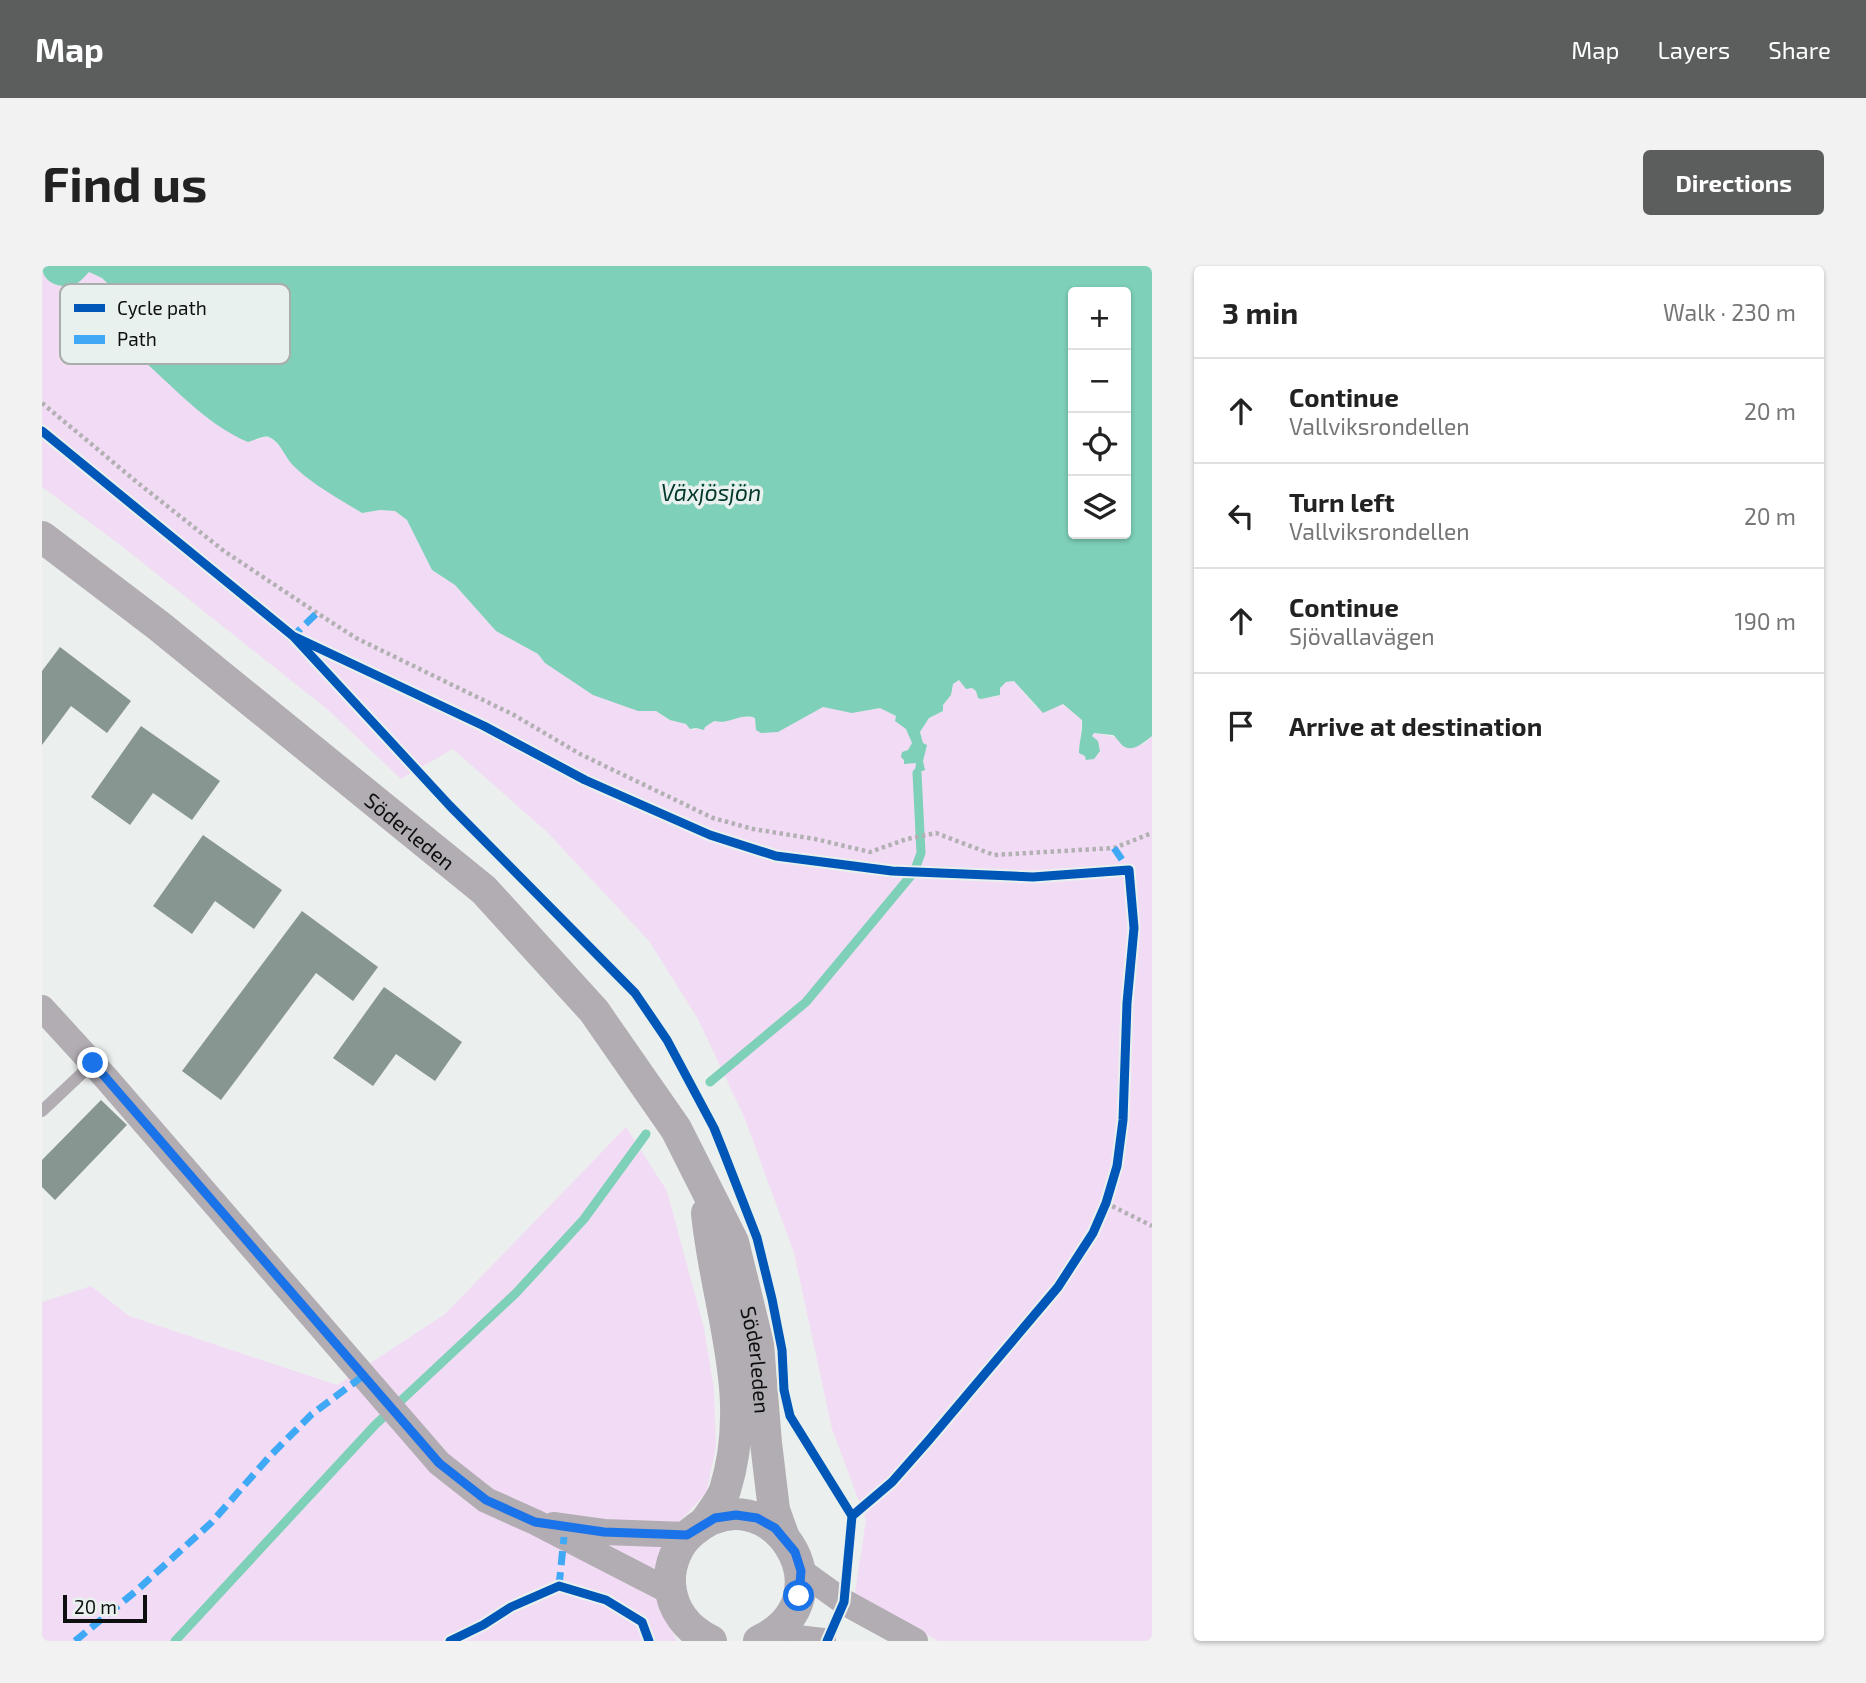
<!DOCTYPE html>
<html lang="en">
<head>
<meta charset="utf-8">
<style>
	body { margin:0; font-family:"Exo 2",sans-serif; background:#f2f2f2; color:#222 }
	.controls { position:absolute; right:21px; top:21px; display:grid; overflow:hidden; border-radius:7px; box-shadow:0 2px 5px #0004 }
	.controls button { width:63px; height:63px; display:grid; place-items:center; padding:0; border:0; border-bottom:2px solid #e0e0e0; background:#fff; color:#222; font:35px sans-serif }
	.scale { position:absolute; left:21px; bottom:18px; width:84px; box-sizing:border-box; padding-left:7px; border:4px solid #0d100f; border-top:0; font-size:19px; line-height:24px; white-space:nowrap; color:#0d100f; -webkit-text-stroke:5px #e9f1ee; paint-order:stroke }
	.stop { position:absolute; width:21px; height:21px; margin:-16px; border:5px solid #1a73e8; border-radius:50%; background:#fff }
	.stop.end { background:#1a73e8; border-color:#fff; box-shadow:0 2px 7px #0008 }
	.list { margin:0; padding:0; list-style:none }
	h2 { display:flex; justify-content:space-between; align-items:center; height:91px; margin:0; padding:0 28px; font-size:30px }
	h2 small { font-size:23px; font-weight:400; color:#767676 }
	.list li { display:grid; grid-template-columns:46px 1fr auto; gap:21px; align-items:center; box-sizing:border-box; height:105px; padding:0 28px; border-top:2px solid #e0e0e0 }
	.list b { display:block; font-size:26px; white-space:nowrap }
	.list p { margin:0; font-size:23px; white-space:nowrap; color:#767676 }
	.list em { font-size:23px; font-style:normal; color:#767676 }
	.icon { flex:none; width:38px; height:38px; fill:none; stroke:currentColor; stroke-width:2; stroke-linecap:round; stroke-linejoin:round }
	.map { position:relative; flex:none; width:1110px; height:1375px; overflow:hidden; border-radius:7px }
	header { display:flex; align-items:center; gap:42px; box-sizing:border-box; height:98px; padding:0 35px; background:#5b5e5d; color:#fff }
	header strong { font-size:33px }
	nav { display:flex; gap:38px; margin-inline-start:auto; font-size:24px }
	.intro { display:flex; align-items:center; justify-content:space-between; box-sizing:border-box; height:168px; padding:0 42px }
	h1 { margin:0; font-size:49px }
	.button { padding:18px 32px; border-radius:7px; background:#5b5e5d; color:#fff; font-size:24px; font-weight:700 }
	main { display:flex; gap:42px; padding:0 42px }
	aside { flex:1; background:#fff; border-radius:7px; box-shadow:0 2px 5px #0004 }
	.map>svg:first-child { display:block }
	.green { fill:#f2dcf5 }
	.water { fill:#7ed0b8; fill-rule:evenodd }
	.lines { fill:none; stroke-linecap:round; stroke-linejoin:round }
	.stream { stroke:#7ed0b8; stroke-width:9 }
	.building { fill:#889692 }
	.path { stroke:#b2b0b3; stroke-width:4.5; stroke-dasharray:3.5 3.5; stroke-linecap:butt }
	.service { stroke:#b2acb3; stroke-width:12 }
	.minor { stroke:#b2acb3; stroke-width:26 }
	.tertiary { stroke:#b2acb3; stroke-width:32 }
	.quiet { stroke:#3fa9f5; stroke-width:7; stroke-dasharray:14 7; stroke-linecap:butt }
	.cycleway-casing { stroke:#e9f1ee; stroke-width:13 }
	.cycleway { stroke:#0057b8; stroke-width:9 }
	.route { stroke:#1a73e8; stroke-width:9 }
	.labels { text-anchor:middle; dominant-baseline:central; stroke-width:7; stroke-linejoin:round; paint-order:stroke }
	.street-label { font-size:21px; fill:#0d100f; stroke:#e9f1ee }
	.water-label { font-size:23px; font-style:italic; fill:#00372a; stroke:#e9f1ee }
	.key { fill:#e9f1ee; stroke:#a7aeab; stroke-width:2 }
	.key-label { font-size:19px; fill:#0d100f }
</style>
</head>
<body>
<header>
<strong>Map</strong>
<nav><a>Map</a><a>Layers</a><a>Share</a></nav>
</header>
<div class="intro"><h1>Find us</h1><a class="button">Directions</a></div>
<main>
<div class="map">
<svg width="1110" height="1375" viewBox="0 0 1110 1375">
	<rect width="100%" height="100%" fill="#ebefed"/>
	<!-- green -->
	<path class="green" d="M0,6C15,30 28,17 47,6L60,12L68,20L67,60L81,85L94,88L162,148L195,171L215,174L221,171H227L237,179L248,196L320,247L338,244L353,245L365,254L390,304L413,319L454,365L496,388L503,397L596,445H614L625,453L644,458L650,464L663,461L672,455C687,459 699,446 713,452L714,464C730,472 753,457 766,448C771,445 776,445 781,441L810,446L838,442L854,450L853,455L864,462L870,477L863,494L866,498L881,495L882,487L885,482L881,477L878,466L887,452L901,445V439L909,429L911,418L918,414L934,425L936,431H953L958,429V422L964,416L972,415L994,441L1020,438L1040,454L1037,487L1053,475L1050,470L1052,467C1069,469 1084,475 1101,479L1110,470V1375H896L813,1327L824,1254L790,1163L752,987L703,853L656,753L607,675L505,566L411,483L359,513L285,443L77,278L0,221Z
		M584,861L625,925L662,1062L672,1123L674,1181L664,1227L641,1252L615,1294V1333L635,1375H0V1036L49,1020L87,1050L295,1119L403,1048Z"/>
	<!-- water -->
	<path class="water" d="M0,0H1110V470C1102,476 1089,489 1079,478C1076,475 1074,471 1071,469L1052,467L1050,470L1056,475L1058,485L1052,493L1044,494L1043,490L1037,487C1037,475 1041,466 1040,454L1021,438L1001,447L972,415L964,416L958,422V429L939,433L936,432L934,425L930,422L924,423L917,414L911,418L909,429L901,439V445L887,452L878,466L881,477L885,479L881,495L883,504L875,507L873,505L874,497L862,498V494L859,491L860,486L866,484L870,477L864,463L853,455L854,450L838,442L810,447L781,441L736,466L719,467L714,464L713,452C699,446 687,459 672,455L663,461L662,464L654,462L648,463L644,458L628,454L614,445H596L551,429L503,397L496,388L454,365L413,319L390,304L365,254L353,245L338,244L320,247C299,234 264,215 248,196C242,188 237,175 227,171C221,169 212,175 206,176C163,158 129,118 94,88L81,85L74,81L67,60L68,20L60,12L47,6C43,10 39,15 34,18C19,24 0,17 0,0ZM1031,26H1084V268H1031Z"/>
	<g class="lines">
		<!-- stream -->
		<path class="stream" d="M668,816L764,736L872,606L879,587L875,507
			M133,1375L333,1159L474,1027L542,953L604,868"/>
	</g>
	<!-- building -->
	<path class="building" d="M18,381L89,435L65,467L29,440L0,479V405Z
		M99,460L178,515L150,554L111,527L88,559L49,531Z
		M161,569L240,624L212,663L173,635L150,668L111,640Z
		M260,645L336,701L311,735L274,707L179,834L140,805Z
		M342,721L420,776L393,815L354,788L331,820L291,792Z
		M59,834L85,859L13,934L0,921V894Z"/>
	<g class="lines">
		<!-- path -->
		<path class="path" d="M0,137L96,217L182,285L275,347L314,372L472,449L538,488L671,552L711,563L773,573L828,586L865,573L894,567L952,589L1072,582L1110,567
			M1064,937L1110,960"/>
		<!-- service -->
		<path class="service" d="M0,845L51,797"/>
		<!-- minor -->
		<path class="minor" d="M0,742L64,812L397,1197L444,1234L493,1256L629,1326
			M511,1259L562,1266L645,1269
			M759,1305L802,1336L873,1375
			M729,1369L781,1375"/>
		<!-- tertiary -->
		<g class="tertiary">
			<path id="s1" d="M0,271L117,360L442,624L552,745L634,863L691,976L716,1078L724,1177L732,1244L741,1269"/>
			<path d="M663,1256C670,1246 679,1235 683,1224C713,1128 674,1041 665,947"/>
			<path d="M669,1375C646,1364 630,1345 628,1318C627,1299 635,1278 650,1266C725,1201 812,1330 717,1375"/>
		</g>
		<!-- quiet -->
		<path class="quiet" d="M254,372L251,370L275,347
			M1072,582L1087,604
			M517,1320L522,1271
			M33,1375L94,1325L169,1257L228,1190L270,1148L321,1110"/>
		<!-- cycleway casing -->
		<g class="cycleway-casing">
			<path id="cycleway" d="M0,165L251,370L408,540L593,727L625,774L672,862L682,887L715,972L730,1033L740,1084L742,1124L748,1150L810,1250L802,1336L785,1375
				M251,370L442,460L543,514L668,569L734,590L850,605L991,611L1087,604L1092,662L1085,737L1081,854L1075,900L1064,937L1051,967L1016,1021L887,1174L850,1216L810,1250
				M408,1375L441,1359L469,1341L517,1320L564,1334L600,1356L607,1375"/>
		</g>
		<!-- cycleway -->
		<use href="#cycleway" class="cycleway"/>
	</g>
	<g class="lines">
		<!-- route -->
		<path class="route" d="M51,797L397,1197L444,1234L493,1256L562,1266L645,1269L673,1252L694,1249L715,1252L733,1262L753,1286L759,1305L757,1330"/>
	</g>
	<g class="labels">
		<!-- street labels -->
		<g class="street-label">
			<text stroke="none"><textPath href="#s1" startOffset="471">Söderleden</textPath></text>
			<text stroke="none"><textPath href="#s1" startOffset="1120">Söderleden</textPath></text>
		</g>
		<!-- water labels -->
		<g class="water-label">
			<text x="669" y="226">Växjösjön</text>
		</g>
	</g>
	<!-- legend -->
	<rect x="18" y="18" width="230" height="80" rx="10" class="key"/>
	<rect x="32" y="38" width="31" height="8" fill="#0057b8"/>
	<rect x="32" y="69" width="31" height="9" fill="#3fa9f5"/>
	<g class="key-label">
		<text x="75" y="49">Cycle path</text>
		<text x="75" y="80">Path</text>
	</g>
</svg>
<div class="controls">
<button>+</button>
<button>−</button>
<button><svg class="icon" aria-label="locate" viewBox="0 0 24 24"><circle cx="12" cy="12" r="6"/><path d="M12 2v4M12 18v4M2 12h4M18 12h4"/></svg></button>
<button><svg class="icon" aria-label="layers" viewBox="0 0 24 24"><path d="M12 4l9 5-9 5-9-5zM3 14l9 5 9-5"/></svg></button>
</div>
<div class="scale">20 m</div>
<div class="stop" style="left:757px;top:1330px"></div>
<div class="stop end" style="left:51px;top:797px"></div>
</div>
<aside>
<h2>3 min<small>Walk · 230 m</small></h2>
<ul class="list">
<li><svg class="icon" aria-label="ahead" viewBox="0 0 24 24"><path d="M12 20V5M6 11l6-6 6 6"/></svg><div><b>Continue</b><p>Vallviksrondellen</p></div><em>20 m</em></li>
<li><svg class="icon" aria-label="left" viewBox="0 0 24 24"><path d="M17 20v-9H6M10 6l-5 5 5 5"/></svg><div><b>Turn left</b><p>Vallviksrondellen</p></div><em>20 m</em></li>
<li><svg class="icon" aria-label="ahead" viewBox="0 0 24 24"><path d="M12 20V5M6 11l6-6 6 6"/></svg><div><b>Continue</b><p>Sjövallavägen</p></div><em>190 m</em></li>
<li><svg class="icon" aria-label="arrive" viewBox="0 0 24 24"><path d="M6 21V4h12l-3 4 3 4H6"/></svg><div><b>Arrive at destination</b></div></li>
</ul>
</aside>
</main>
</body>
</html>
